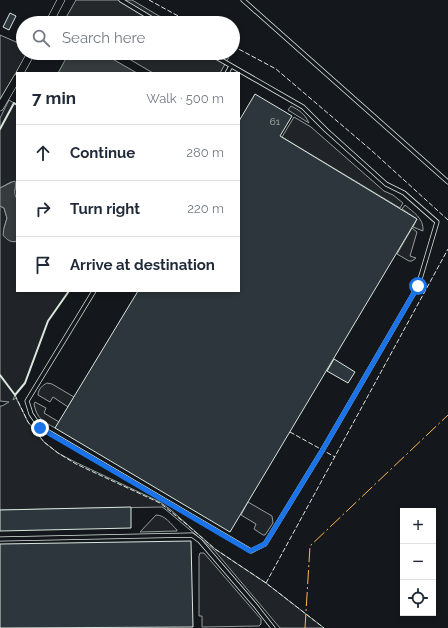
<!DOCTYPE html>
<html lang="en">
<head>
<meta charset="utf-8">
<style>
	body { margin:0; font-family:Raleway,sans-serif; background:#f6f6f7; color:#1f2937 }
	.controls { position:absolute; right:12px; bottom:12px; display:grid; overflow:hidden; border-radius:0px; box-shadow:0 2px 6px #0003 }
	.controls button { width:36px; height:36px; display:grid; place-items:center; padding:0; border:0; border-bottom:1px solid #e0e1e3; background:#fff; color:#1f2937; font:20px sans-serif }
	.stop { position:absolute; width:12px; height:12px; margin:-9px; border:3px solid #1a73e8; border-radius:50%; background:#fff }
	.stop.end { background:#1a73e8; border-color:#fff; box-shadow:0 1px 4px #0008 }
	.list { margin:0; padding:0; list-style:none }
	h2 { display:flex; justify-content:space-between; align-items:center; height:52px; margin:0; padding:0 16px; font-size:17px }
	h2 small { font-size:13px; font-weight:400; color:#747a83 }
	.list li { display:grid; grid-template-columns:26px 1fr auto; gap:12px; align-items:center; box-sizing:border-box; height:56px; padding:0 16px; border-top:1px solid #e0e1e3 }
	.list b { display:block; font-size:15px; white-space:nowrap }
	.list em { font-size:13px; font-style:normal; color:#747a83 }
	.icon { flex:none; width:22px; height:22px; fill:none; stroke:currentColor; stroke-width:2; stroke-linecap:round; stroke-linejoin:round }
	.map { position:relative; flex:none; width:448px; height:628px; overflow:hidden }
	.search { position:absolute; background:#fff; box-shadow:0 2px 6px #0003; left:16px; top:16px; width:224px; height:44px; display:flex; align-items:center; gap:10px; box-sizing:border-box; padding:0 14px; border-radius:22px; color:#747a83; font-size:15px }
	.panel { position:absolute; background:#fff; box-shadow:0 2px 6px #0003; left:16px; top:72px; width:224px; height:220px; border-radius:0px }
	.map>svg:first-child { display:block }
	.green { fill:#202428; stroke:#939e99 }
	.parking { fill:#24282b; stroke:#939e99 }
	.water { fill:#363b3e; stroke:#939e99 }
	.building { fill:#2c363c; stroke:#d8e6dc }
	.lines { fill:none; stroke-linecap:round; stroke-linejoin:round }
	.service-casing { stroke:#d8e6dc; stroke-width:5 }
	.minor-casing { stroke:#d8e6dc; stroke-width:8 }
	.service { stroke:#14181c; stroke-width:3.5 }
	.minor { stroke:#14181c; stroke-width:7 }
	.fence { stroke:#d8e6dc; stroke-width:1; stroke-dasharray:5 2; stroke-linecap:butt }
	.wall { stroke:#d8e6dc; stroke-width:2 }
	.power { stroke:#ffb74d; stroke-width:1; stroke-dasharray:14 3 2 3; stroke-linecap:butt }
	.route { stroke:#1a73e8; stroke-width:5 }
	.labels { text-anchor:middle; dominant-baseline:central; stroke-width:3; stroke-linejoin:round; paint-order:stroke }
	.number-label { font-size:10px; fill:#adbab4 }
</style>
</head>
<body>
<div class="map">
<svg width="448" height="628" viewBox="0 0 448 628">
	<rect width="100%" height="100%" fill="#14181c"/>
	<!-- green -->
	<path class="green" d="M0,35L23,45V53H28L0,99Z
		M9,100L17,105V199L14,195L16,184L11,182L0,188V118Z
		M291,106C299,110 305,114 309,123L288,110Z
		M294,117L311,127L384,191L393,195L403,203L400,208L282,137Z
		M405,205C413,212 424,218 423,231L413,227L417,219L402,209Z
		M0,206L4,208L7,218L4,228L14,242L17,241V291H69L48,321L25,383L15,395L13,400L16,398L28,422L44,442L58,453L73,461L160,502L171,510L215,549L266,583L324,628H280L214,550L165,509L162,507L0,510V406H2L9,402L0,401Z
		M412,228L417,232L410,256L416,258L412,261H409L397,254Z
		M47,383L52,384L74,397L68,407L53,397L50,402L38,395C38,389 43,385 47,383Z
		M35,402L46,408L44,413L59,422L55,428C43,421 37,419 34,404Z
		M248,502L272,516L273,523L265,535H263L254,529L256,524L241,515Z
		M156,515C165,515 171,524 177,530V531L140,532Z
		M200,553H204L261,619V624L259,626L202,627V616H199V556Z"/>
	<!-- parking -->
	<path class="parking" d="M76,0H132L171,23H67L64,21Z
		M119,53H223L229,57L220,73H153Z"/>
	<!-- water -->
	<path class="water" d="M69,53H102L137,73H58Z
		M15,181C17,188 12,191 17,199V241C11,243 7,240 3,235L4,228L7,218L4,208L0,206V188L12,182Z"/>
	<!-- building -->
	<path class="building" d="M10,13L16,16L9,30L3,27Z
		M23,23V38L17,35Z
		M255,94L292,116L280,136L417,219L230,532L55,428L138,291H239V121Z
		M334,359L355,372L348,383L327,371Z
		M131,507V528L0,531V510Z
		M191,541L193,627L0,628V544Z"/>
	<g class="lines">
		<!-- service casing -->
		<g class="service-casing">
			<path id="service" d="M121,0L159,23
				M243,0L448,182
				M227,73L231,66
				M94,291L27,401L31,414L40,427L251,551L265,544L322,451L418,286L437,222L404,193L386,184L326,130L303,107L209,53
				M0,539L192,535L200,541L255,605L273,628"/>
		</g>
		<!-- minor casing -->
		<g class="minor-casing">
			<path id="minor" d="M49,23L61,0
				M20,73L31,53
				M0,107L17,78"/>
		</g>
		<!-- service -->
		<use href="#service" class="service"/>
		<!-- minor -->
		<use href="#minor" class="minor"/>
		<!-- fence -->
		<path class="fence" d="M149,0L191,23
			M233,46L276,69L371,150L448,220
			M15,395L28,422L44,442L58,453L76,464L160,503L185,523L215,549L266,583L324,628
			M290,432L335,457
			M266,583L448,249"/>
		<!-- wall -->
		<path class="wall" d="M0,129L14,103L17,105
			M0,375L15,395L25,383L48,321L69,291"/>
		<!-- power -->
		<path class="power" d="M305,628L310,546L448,415"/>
	</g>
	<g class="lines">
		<!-- route -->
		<path class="route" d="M40,428L250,551L265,544L322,451L418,286"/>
	</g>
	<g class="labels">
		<!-- number labels -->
		<g class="number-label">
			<text x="275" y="121">61</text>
		</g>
	</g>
</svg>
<div class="controls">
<button>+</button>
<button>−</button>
<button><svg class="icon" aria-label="locate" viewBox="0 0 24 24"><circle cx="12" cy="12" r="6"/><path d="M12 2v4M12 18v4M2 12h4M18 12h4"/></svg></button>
</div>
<div class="stop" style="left:418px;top:286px"></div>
<div class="stop end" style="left:40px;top:428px"></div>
<div class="search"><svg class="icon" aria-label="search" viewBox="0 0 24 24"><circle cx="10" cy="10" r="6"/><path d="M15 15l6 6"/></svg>Search here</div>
<section class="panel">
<h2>7 min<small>Walk · 500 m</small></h2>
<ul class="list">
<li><svg class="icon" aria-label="ahead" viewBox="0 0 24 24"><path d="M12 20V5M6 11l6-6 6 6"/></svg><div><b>Continue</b></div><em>280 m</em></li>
<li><svg class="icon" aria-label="right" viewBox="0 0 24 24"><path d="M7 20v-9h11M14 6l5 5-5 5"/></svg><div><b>Turn right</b></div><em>220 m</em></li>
<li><svg class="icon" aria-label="arrive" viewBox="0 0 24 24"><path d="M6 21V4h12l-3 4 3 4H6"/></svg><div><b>Arrive at destination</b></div></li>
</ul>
</section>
</div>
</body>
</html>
